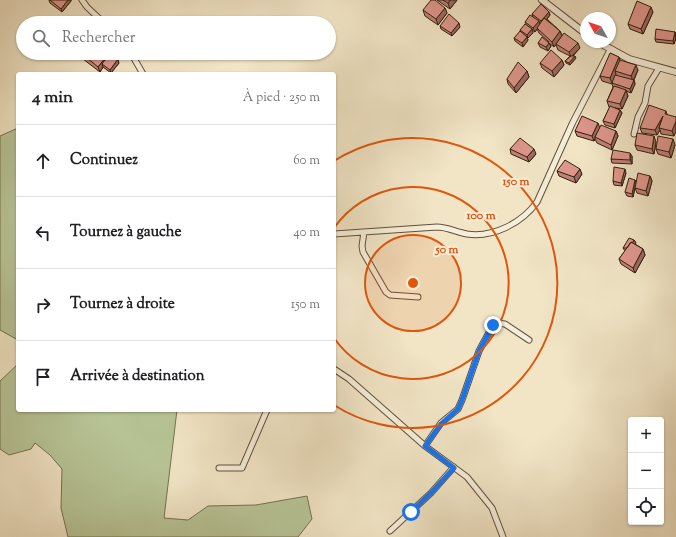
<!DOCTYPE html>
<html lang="fr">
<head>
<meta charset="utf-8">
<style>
	body { margin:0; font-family:"Sorts Mill Goudy",serif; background:#f6f6f6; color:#202124 }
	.controls { position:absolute; right:12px; bottom:12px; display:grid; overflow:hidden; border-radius:4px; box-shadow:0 1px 3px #0004 }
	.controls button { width:36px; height:36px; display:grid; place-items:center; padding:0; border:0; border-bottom:1px solid #e0e0e0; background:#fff; color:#202124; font:20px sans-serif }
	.compass { position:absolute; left:580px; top:12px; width:36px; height:36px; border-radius:50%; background:#fff; box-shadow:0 1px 3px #0004; rotate:310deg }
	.stop { position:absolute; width:12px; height:12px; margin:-9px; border:3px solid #1a73e8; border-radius:50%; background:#fff }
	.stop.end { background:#1a73e8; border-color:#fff; box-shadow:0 1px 4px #0008 }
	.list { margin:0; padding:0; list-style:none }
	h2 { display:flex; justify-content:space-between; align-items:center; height:52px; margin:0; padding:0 16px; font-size:17px }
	h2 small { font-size:13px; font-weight:400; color:#757577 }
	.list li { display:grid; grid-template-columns:26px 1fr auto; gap:12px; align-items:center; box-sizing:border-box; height:72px; padding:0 16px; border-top:1px solid #e0e0e0 }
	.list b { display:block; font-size:15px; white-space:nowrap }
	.list em { font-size:13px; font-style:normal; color:#757577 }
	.icon { flex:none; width:22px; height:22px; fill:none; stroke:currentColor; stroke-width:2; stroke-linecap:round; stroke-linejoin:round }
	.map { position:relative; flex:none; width:676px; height:537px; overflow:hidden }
	.search { position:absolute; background:#fff; box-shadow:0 1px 3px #0004; left:16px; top:16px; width:320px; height:44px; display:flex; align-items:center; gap:10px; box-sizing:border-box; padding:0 14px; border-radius:22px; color:#757577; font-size:15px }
	.panel { position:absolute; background:#fff; box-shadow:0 1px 3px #0004; left:16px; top:72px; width:320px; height:340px; border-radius:4px }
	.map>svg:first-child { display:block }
	.green { fill:#b8c597; stroke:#747250 }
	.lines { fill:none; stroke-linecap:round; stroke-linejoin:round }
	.minor-casing { stroke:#615039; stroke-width:7 }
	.tertiary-casing { stroke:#615039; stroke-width:8 }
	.minor { stroke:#f6eeda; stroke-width:5 }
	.tertiary { stroke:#f6eeda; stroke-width:6 }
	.wall { fill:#c08279; stroke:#311f0a }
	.shaded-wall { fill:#9c6a63; stroke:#311f0a }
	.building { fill:#df978d; stroke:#311f0a }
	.route { stroke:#1a73e8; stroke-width:5 }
	.ring { fill:none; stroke:#df560c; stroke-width:2 }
	.centre { fill:#df560c; stroke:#f6eeda; stroke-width:2 }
	.ring-label { font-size:12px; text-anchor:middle; font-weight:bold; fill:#df560c; stroke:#f6eeda; stroke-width:4; stroke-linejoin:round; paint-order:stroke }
</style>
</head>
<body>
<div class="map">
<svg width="676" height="537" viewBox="0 0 676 537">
	<rect width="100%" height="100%" fill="#f1e5c6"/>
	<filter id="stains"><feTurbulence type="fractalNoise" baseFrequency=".005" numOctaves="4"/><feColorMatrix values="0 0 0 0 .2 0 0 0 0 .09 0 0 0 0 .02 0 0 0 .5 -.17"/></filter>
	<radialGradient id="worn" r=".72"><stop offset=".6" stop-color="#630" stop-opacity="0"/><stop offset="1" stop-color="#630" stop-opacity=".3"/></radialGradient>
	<!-- green -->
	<path class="green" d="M18,128V340L0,330V136Z
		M18,364V410H177L164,518L188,520L208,506L256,505L307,496L312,519L298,537H68L61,508L62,469L50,455L35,443L31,449L9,455L0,449V381Z"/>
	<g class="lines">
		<!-- minor casing -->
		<g class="minor-casing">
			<path id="minor" d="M82,0L87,7L104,23
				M131,53L143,74
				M634,134L638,117L645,103L648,86L659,68
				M364,232L362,246L363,252L386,292L390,295L418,297
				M334,234L437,227C447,227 456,232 467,234C493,238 522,223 537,202L572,124L610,50
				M334,369L349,379L425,446L467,477L492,508L503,537
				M425,446L441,423L458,409L462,400L479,351L493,325L496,323L505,324L529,340
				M219,468H242L267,410
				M390,531L431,493L454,467"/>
		</g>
		<!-- tertiary casing -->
		<g class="tertiary-casing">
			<path id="tertiary" d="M542,0L586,34
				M598,42L629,59L676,72"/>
		</g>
		<!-- minor -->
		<use href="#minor" class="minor"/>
		<!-- tertiary -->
		<use href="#tertiary" class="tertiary"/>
	</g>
	<!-- wall -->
	<path class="wall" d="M49,0H71V1L62,12L50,3Z
		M437,0H457L450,9Z
		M445,8L447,13L438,25L425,16L423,10Z
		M549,12L550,15L547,19L560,31L562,35L580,48L573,56L576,58L570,65L566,63L565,61L570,56L558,50L556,45L554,47L549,43L551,46L548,51L540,47L538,43L549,42L539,33L537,29L535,32L532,30L533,33L528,38L527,37L528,40L523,47L515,41L514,38L521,32L520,30L526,24L525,22L533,17L532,14Z
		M653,12L643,34L630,29L628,24Z
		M440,26L460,27L452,36L441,29Z
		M675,32L676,38L674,44L656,42L655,39Z
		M81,53H110L119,63L111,73L103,67L100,72L83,59Z
		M562,60L564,65L554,77L542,68L540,63Z
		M620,60L638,70L634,80L635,84L631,93L626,91L628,96L622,109L615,108L620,110L622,113L615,128L605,125L603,121L610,107H609L607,101L613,87L612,84L602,81L600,76Z
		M527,71L529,77L516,93L508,84L507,79Z
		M666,111L674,136L661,134L660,130L657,135L642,133L640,128Z
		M600,128L616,131L618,136L612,150L597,143L595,139L594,141L577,136L575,131Z
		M656,142L654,154L637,150L635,145Z
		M675,145L671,158L658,154L656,149Z
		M510,149L536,154L529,162L511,154Z
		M632,156V164L612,163L611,159Z
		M557,171L582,174L576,183L559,176Z
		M626,173L622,186L614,185L613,181Z
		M650,176L652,181L648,196L637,193L635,188L633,197L627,196L625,192L635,180L636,182Z
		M634,240L636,243L635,244L643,249L645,255L635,273L621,264L619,259L625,251L623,248Z"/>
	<!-- shaded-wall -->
	<path class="shaded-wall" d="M68,0H71V1L62,12L61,9Z
		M450,0H457L450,9L448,3Z
		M651,7L653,12L643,34L641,29Z
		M445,8L447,13L438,25L436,19Z
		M549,12L550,15L542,25L541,21Z
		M539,21L540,25L535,32L533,28Z
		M459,23L460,27L452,36L451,33Z
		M532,29L533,33L528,38L527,35Z
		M560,31L562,36L554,47L552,42Z
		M675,32L676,38L674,44L673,41Z
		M527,37L528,40L523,47L522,43Z
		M549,43L551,46L548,51L546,47Z
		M578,43L580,48L571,57L569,52Z
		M109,53H110L112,57L102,64L103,67L100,72L98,67Z
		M575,56L576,58L570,65L569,63Z
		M619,57L621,63L615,71L616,74L612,84L610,78Z
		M118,59L119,63L111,73L110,70Z
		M562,60L564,65L554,77L552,71Z
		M636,65L638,70L633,81L631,76Z
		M527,71L529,77L516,93L514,88Z
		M634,80L635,84L631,93L630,89Z
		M626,90L628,96L622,109L620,104Z
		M620,110L622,113L615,128L614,124Z
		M663,116L659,128L660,130L657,135L655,130Z
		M676,121V131L674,136L672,131Z
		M598,123L600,128L595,137V139L594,141L592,136Z
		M616,131L618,136L612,150L611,145Z
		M654,136L656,142L654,154L652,149Z
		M673,139L675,145L671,158L669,152Z
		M534,149L536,154L529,162L527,157Z
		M630,153L632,156V164L630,160Z
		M580,169L582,174L576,183L574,177Z
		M625,169L626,173L622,186L621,183Z
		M650,176L652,181L648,196L646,191Z
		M635,180L636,183L633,197L632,194Z
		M634,240L636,243L630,251L629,248Z
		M643,249L645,255L635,273L633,268Z"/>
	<!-- building -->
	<path class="building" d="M50,0H68L61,9Z
		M431,0H435L445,8L436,19L423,10Z
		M443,0H450L448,3Z
		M637,1L651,7L641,29L628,24Z
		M541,4L549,12L541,21L532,14Z
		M449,14L459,23L451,33L440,26Z
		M530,15L539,21L533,28L525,22Z
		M544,18L560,31L552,42L537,28Z
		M525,24L532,29L527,35L520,30Z
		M656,29L675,32L673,41L655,39Z
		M520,31L527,37L522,43L514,38Z
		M564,33L578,43L569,52L556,44Z
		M542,37L549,43L546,47L538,43Z
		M551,50L562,60L552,71L540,63Z
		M81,53H109L98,67Z
		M110,53L118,59L110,70L102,64Z
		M610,53L619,57L610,78L600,76Z
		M571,56H575L569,63L565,61Z
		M620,60L636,65L631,76L615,71Z
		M518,62L527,71L514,88L507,79Z
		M615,75L634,80L630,89L612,83Z
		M614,86L626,90L620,104L607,101Z
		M649,105L666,111L665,114L676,117V121L672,131L659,128L663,116L655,130L640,128Z
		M610,106L620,110L614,124L603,121Z
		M582,116L598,123L592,136L575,131Z
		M601,125L616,131L611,145L595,137Z
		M637,133L654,136L652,149L635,145Z
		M658,136L673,139L669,152L656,149Z
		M520,138L534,149L527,157L510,149Z
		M613,150L630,153V160L611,159Z
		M565,160L580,169L574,177L557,171Z
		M614,167L625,169L621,183L613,181Z
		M638,173L650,176L646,191L635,188Z
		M629,178L635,180L632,194L625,192Z
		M629,238L634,240L632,243L631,242L627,248H623Z
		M631,242L643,249L633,268L619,259Z"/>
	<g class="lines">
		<!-- route -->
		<path class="route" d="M411,512L431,493L454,468L425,446L441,424L458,409L462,400L479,351L493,325"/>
	</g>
	<!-- distance rings -->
	<circle cx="413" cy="283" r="48" fill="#df560c" fill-opacity=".12"/>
	<g class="ring">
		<circle cx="413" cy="283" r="48"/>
		<path d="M334 228A96 96 0 1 1 334 338"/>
		<path d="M334 161A145 145 0 1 1 334 405"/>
	</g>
	<circle cx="413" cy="283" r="6" class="centre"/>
	<g class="ring-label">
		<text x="516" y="185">150 m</text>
		<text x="481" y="219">100 m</text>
		<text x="447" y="253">50 m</text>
	</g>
	<rect width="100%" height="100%" filter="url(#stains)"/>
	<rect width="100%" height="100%" fill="url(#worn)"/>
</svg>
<div class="controls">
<button>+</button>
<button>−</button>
<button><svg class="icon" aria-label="locate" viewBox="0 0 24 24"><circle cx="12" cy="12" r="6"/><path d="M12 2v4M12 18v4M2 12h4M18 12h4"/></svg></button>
</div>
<svg class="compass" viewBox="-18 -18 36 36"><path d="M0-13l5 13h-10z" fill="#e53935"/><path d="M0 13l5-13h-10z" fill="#757577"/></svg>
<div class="stop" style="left:411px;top:512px"></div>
<div class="stop end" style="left:493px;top:325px"></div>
<div class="search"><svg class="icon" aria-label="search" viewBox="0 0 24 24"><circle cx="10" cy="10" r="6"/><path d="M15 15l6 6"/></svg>Rechercher</div>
<section class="panel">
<h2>4 min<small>À pied · 250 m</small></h2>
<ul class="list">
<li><svg class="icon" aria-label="ahead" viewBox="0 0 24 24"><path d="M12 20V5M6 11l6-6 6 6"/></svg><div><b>Continuez</b></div><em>60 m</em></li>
<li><svg class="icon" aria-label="left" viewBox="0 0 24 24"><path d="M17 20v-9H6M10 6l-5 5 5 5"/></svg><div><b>Tournez à gauche</b></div><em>40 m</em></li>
<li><svg class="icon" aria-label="right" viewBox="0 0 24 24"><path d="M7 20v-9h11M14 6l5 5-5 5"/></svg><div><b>Tournez à droite</b></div><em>150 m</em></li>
<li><svg class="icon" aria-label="arrive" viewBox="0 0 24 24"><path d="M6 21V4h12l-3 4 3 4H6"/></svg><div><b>Arrivée à destination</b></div></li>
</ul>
</section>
</div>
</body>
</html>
